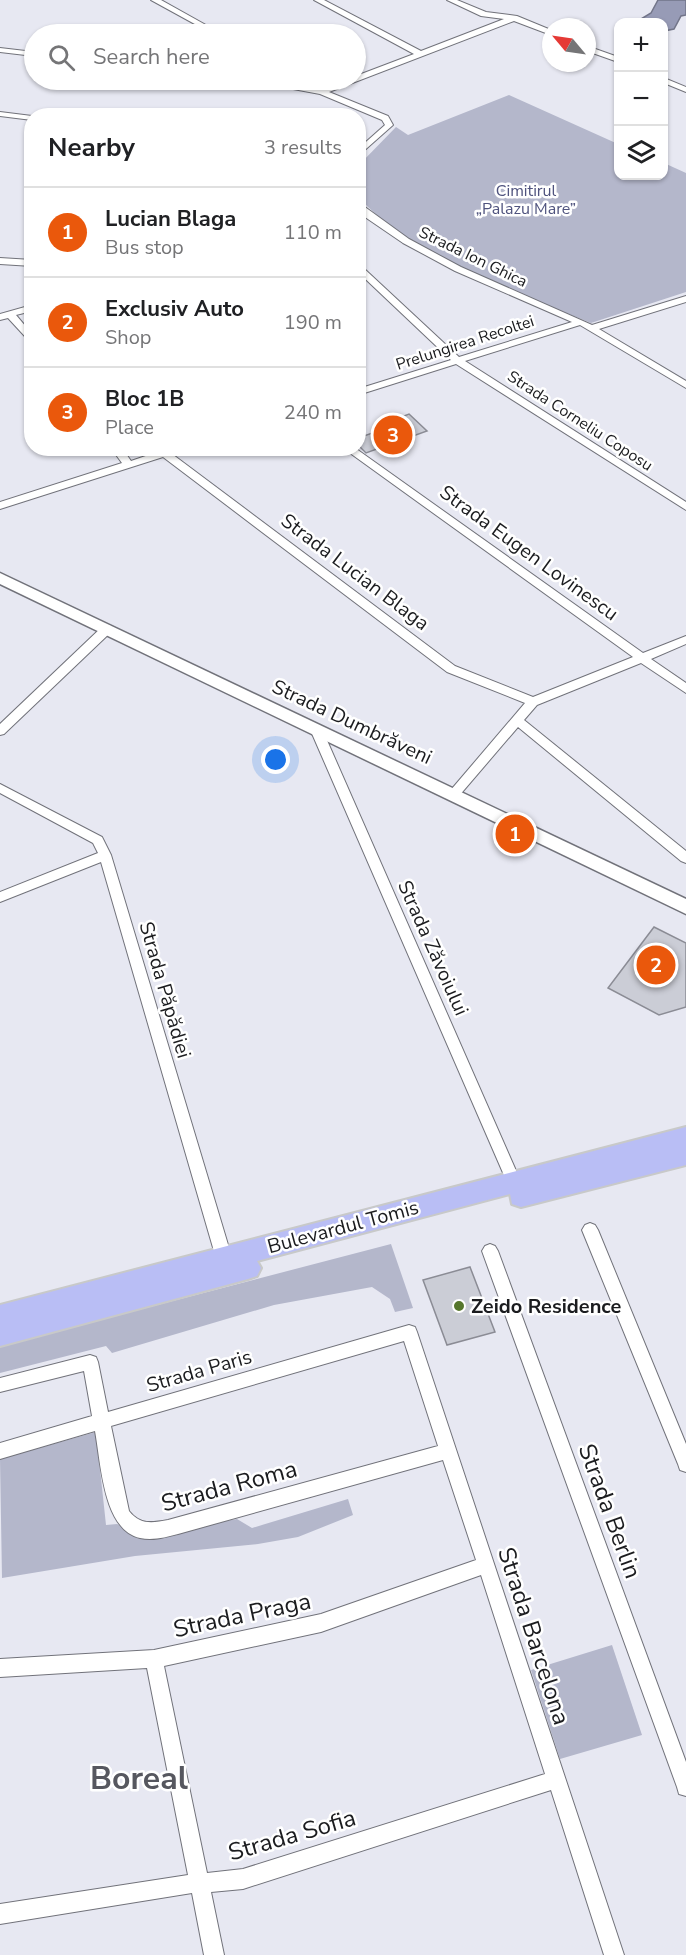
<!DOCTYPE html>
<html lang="en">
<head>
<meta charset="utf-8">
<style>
	body { margin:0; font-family:"Nunito Sans",sans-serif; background:#f6f6f6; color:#202124 }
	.controls { position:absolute; right:18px; top:18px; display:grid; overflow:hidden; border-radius:12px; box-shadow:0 2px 4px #0004 }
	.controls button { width:54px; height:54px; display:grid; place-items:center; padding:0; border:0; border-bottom:2px solid #e0e0e0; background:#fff; color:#202124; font:30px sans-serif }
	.compass { position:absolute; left:542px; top:18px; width:54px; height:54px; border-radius:50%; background:#fff; box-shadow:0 2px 4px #0004; rotate:299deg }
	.you { position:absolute; left:276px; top:760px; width:21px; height:21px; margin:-15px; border:4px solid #fff; border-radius:50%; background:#1a73e8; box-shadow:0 0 0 9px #1a73e833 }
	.badge { display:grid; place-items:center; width:39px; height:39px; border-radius:50%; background:#ea580c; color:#fff; font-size:20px; font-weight:700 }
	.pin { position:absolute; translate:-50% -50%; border:3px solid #fff; box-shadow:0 2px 6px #0006 }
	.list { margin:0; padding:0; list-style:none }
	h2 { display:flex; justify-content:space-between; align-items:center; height:78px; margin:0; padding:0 24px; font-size:26px }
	h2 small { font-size:20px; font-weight:400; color:#757577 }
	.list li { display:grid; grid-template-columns:39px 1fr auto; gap:18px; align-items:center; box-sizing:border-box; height:90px; padding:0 24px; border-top:2px solid #e0e0e0 }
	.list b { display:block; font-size:22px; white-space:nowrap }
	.list p { margin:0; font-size:20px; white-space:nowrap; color:#757577 }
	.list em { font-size:20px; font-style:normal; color:#757577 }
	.icon { flex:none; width:33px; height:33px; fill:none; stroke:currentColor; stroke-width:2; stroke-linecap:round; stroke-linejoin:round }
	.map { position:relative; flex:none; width:686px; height:1955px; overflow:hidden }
	.search { position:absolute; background:#fff; box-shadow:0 2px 4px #0004; left:24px; top:24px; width:342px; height:66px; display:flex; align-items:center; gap:15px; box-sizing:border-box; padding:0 21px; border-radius:33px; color:#757577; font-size:22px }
	.panel { position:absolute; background:#fff; box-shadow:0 2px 4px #0004; left:24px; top:108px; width:342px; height:348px; border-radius:24px }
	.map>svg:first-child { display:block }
	.green { fill:#b4b7cb }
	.water { fill:#979bb6; stroke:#727589; stroke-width:1.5 }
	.building { fill:#cbcdd6; stroke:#8b8c95; stroke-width:1.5 }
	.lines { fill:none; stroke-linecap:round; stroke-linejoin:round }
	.minor-casing { stroke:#71727a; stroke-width:2 }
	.tertiary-casing { stroke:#71727a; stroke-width:3 }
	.primary-casing { stroke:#c8c9c9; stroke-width:4 }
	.minor { fill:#fff; fill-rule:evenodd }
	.tertiary { fill:#fff; fill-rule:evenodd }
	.primary { fill:#b9bef5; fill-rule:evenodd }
	.poi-dot { fill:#56762c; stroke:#fff; stroke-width:2 }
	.labels { text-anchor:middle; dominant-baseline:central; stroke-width:5; stroke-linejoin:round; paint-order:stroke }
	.far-park-label { font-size:16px; fill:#4f537e; stroke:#fff }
	.far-street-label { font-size:16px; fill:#1b1c1f; stroke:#fff }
	.street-label { font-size:20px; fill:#1b1c1f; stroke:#fff }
	.poi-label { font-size:20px; font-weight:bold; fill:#1b1c1f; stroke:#fff; text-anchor:start }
	.near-street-label { font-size:24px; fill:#1b1c1f; stroke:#fff }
	.near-district-label { font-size:32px; font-weight:bold; fill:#56575f; stroke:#fff }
</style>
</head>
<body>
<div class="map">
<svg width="686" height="1955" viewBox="0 0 686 1955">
	<rect width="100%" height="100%" fill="#e7e8f2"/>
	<!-- green -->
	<path class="green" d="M509,95L618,144V176H664V163L686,173V292L591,323C511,290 420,262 359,198V165L396,127L408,135Z
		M391,1244L413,1308L395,1312L390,1299L372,1287L274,1305L112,1353L106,1346L0,1373V1346Z
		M96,1432L106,1525L117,1524L145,1536L237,1519L252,1528L348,1499L353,1515L298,1537L258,1544L135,1556L2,1578L0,1459Z
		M612,1645L642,1735L560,1759L531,1670Z"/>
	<!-- water -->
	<path class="water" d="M658,0H686V15L681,16L674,29L664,31V22H636L651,13Z"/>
	<!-- building -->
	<path class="building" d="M409,414L427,431L366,453L358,445V438L387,428L383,424Z
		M654,927L686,943V1007L659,1015L608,988Z
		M470,1267L495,1332L447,1345L423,1280Z"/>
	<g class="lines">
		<!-- minor casing -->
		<g class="minor-casing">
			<path id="minor" d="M151,0H161L222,34H213Z
				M314,0H324L421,51L504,19L481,16L447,0H457L486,12L517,16L551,30V35L514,21L329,92L388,116L393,125L358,156V149L385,125L382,120L320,94L244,80H260L307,87L296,80H305L323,89L348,80H356V76L414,54Z
				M587,46L618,57V62L587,51Z
				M0,48L34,52V56L0,52Z
				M664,78L686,87V92L664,83Z
				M0,112L32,116V120L0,116Z
				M358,202L409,239L461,267L592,325L686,296V302L599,329L686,381V388L580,325L465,361L686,502V510L456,364L358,395V389L451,360L358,272V263L459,357L572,322L455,271L403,243L362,215L358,211Z
				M0,258L32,260V266L0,264Z
				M32,305V311L16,315L32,334V344L8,318L0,320V314Z
				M111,448H122L131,461L169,448H186L172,454L455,666L533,697L633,657L343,448H355L643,653L686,636V644L651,659L686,683V693L641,663L537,705L524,720L686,851V863L681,861L518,727L458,797H450L448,794L450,791L525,703L447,672L163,457L0,509V502L122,463Z
				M107,625L111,626V632L4,734L0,735V724L103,626Z
				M316,725L322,729L521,1182L519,1186L514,1188L509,1186L507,1182L310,729Z
				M0,784L102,837L111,855L232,1258L229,1263L224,1265L219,1263L216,1258L101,862L0,902V892L98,853L93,843L0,793Z
				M590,1223L595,1225L598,1230L686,1444V1472L680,1470L678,1464L582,1230L585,1225Z
				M490,1244L495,1246L498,1251L686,1762V1796L679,1794L677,1787L482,1251L485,1246Z
				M409,1325L415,1327L417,1332L624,1955H604L551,1790L243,1889L211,1892L224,1955H204L192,1893L0,1924V1904L188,1875L147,1668L0,1677V1659L154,1650L321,1614L476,1560L443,1460L178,1534C166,1537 153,1541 140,1538C103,1530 101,1463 95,1431L0,1459V1443L92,1416L84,1371L0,1392V1378L90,1355L96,1357L98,1362L108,1412ZM404,1341L438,1446L168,1520C152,1523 140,1525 129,1511L111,1426ZM481,1575L545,1774L243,1869L207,1873L164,1666L321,1632Z"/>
		</g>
		<!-- tertiary casing -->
		<g class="tertiary-casing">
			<path id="tertiary" d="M0,573L686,899V914L0,584Z"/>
		</g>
		<!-- primary casing -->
		<g class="primary-casing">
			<path id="primary" d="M686,1127V1165L521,1207L512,1204L510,1194L257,1261L261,1268L257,1276L248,1279L0,1346V1305Z"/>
		</g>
		<!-- minor -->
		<use href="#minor" class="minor"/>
		<!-- tertiary -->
		<use href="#tertiary" class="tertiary"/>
		<!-- primary -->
		<use href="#primary" class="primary"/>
	</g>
	<!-- markers -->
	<circle class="poi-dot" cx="459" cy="1306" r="6"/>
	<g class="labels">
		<!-- far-park labels -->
		<g class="far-park-label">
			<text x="526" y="191">Cimitirul<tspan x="526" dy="18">„Palazu Mare”</tspan></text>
		</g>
		<!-- far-street labels -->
		<g class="far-street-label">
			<text transform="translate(473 257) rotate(26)">Strada Ion Ghica</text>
			<text transform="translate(465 343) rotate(-18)">Prelungirea Recoltei</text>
			<text transform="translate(580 421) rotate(33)">Strada Corneliu Coposu</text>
		</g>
		<!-- street labels -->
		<g class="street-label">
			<text transform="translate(529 553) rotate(36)">Strada Eugen Lovinescu</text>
			<text transform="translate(355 572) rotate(37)">Strada Lucian Blaga</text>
			<text transform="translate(352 722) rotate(25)">Strada Dumbrăveni</text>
			<text transform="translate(433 948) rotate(66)">Strada Zăvoiului</text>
			<text transform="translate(165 990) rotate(74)">Strada Păpădiei</text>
			<text transform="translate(343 1227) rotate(-15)">Bulevardul Tomis</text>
			<text transform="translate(199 1371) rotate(-16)">Strada Paris</text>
		</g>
		<!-- poi labels -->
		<g class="poi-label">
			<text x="471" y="1306">Zeido Residence</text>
		</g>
		<!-- near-street labels -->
		<g class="near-street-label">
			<text transform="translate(229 1486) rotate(-15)">Strada Roma</text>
			<text transform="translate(610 1511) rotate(70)">Strada Berlin</text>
			<text transform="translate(242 1615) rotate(-12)">Strada Praga</text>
			<text transform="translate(534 1636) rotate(72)">Strada Barcelona</text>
			<text transform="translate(292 1835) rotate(-16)">Strada Sofia</text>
		</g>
		<!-- near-district labels -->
		<g class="near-district-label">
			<text x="139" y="1778">Boreal</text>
		</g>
	</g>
</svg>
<div class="controls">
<button>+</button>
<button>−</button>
<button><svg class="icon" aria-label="layers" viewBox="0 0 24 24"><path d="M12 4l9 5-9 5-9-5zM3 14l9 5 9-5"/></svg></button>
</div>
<svg class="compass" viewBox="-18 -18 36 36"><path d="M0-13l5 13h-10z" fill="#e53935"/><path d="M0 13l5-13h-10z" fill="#757577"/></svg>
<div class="you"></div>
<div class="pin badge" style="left:515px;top:834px">1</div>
<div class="pin badge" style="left:656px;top:965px">2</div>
<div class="pin badge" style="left:393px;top:435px">3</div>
<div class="search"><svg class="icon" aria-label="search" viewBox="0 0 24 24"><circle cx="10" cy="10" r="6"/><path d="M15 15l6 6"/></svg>Search here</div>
<section class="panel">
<h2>Nearby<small>3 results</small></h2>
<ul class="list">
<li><span class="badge">1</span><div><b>Lucian Blaga</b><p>Bus stop</p></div><em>110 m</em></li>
<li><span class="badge">2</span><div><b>Exclusiv Auto</b><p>Shop</p></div><em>190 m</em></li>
<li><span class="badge">3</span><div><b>Bloc 1B</b><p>Place</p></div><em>240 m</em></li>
</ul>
</section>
</div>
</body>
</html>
